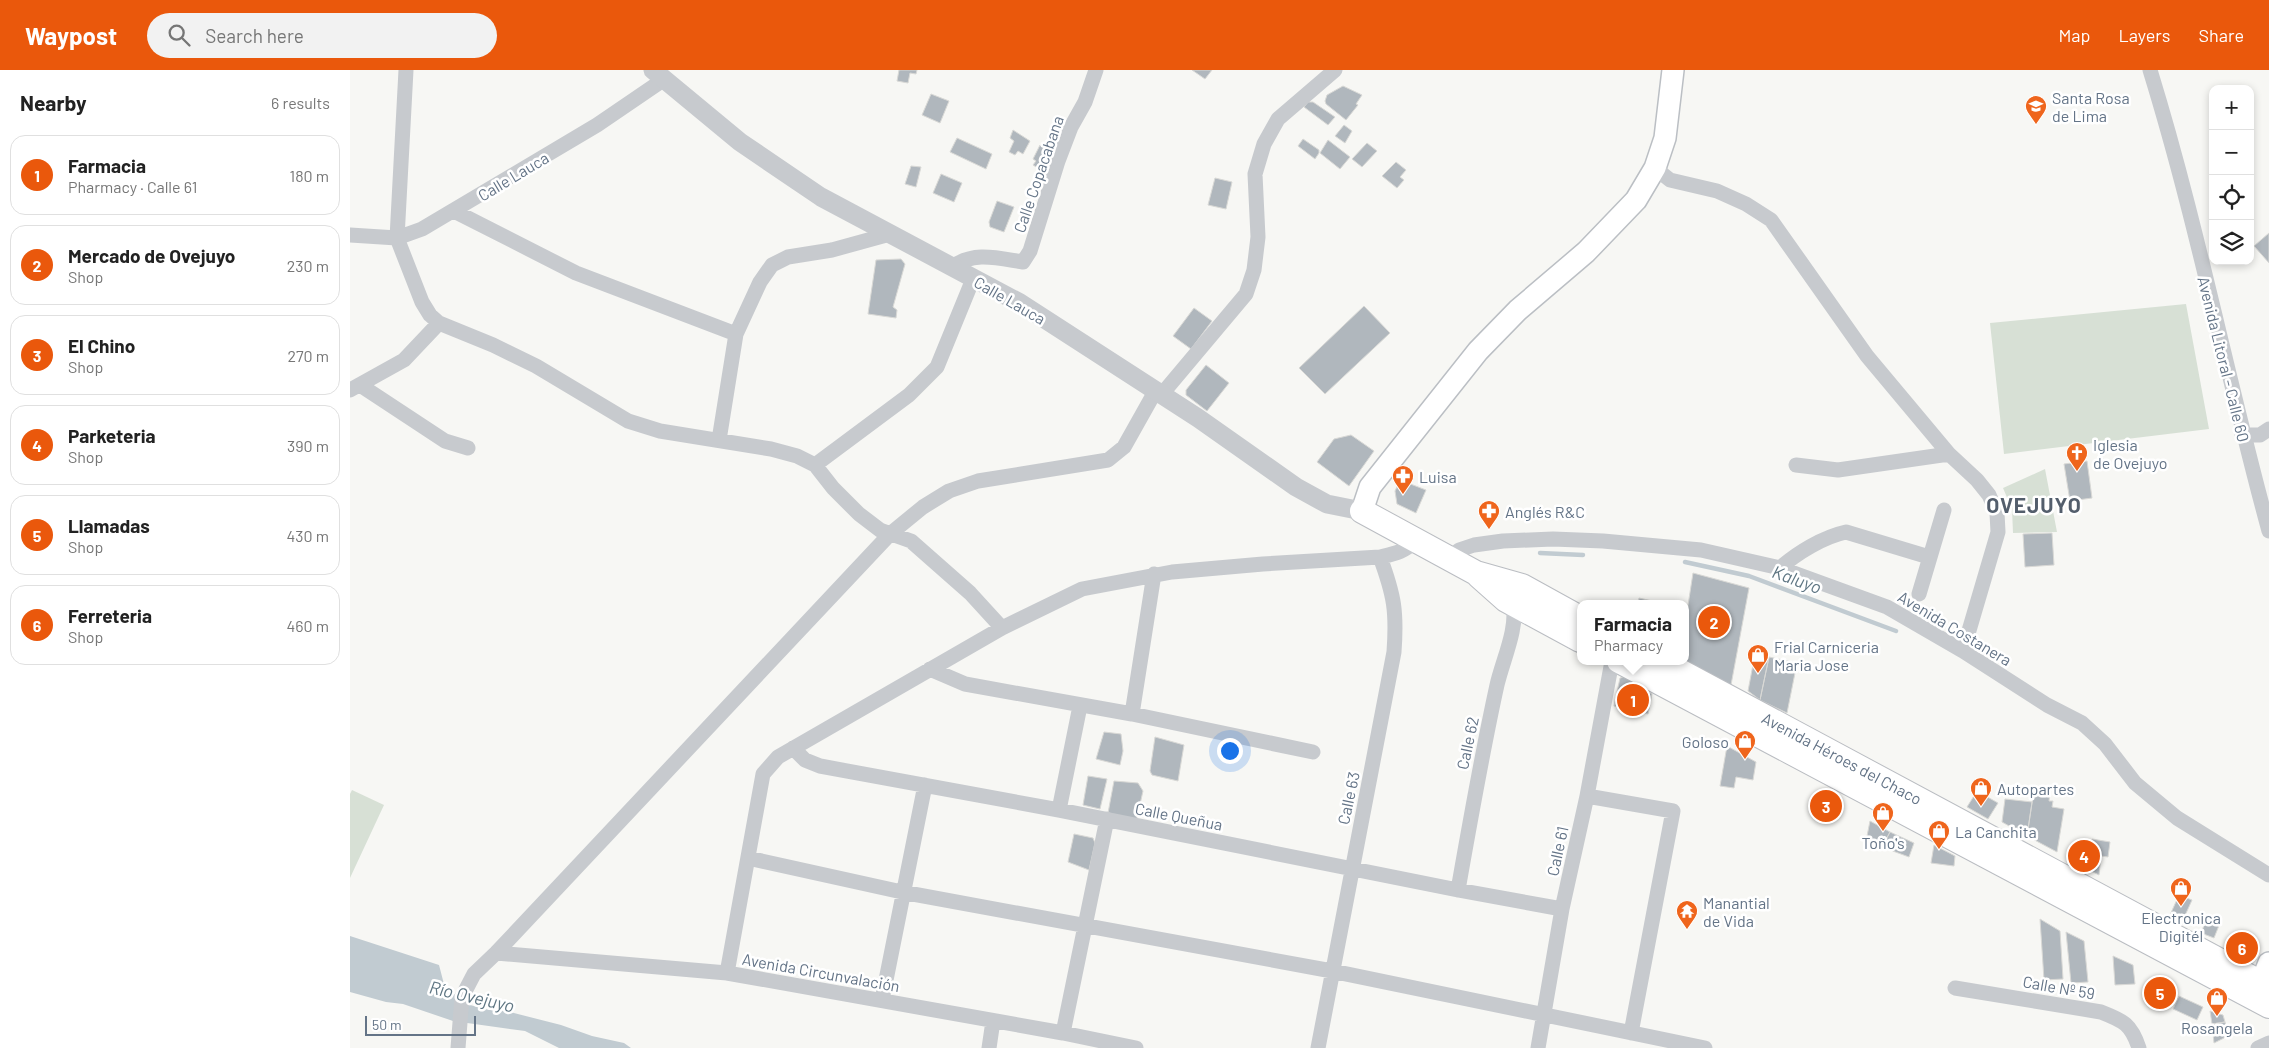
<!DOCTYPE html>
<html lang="en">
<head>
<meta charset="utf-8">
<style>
	body { margin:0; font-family:Barlow,sans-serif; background:#f2f2f2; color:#222 }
	.controls { position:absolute; right:15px; top:15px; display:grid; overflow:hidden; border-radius:10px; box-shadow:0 2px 8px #0003 }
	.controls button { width:45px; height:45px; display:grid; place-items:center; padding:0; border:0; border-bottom:1px solid #e0e0e0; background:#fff; color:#222; font:25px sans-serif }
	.scale { position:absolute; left:15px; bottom:12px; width:111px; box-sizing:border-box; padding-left:5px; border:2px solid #647487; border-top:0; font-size:14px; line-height:18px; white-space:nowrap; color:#647487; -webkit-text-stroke:4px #fff; paint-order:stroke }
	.you { position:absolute; left:879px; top:680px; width:18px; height:18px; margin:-12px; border:4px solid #fff; border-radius:50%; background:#1a73e8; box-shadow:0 0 0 8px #1a73e833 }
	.badge { display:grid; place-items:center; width:32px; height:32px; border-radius:50%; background:#ea580c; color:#fff; font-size:16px; font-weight:700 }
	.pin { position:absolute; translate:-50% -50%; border:2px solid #fff; box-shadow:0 1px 5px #0006 }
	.popup { position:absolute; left:1227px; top:530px; width:112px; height:65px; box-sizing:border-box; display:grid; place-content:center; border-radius:10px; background:#fff; filter:drop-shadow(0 1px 4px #0005); font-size:16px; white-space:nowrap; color:#767676 }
	.popup b { font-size:19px; color:#222 }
	.popup::after { content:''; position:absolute; left:50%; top:100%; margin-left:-10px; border:10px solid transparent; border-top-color:#fff }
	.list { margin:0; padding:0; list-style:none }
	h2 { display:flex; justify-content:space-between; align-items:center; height:65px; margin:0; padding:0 20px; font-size:21px }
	h2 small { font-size:16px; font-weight:400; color:#767676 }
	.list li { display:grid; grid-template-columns:32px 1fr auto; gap:15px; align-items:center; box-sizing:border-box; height:80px; margin:0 10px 10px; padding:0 10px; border:1px solid #e0e0e0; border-radius:15px }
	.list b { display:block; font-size:19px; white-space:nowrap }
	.list p { margin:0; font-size:16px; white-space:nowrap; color:#767676 }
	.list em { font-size:16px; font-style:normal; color:#767676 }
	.icon { flex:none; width:28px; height:28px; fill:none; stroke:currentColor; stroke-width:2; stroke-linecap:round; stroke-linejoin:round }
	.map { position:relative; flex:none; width:1919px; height:978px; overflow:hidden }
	header { display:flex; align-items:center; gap:30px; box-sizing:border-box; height:70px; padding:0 25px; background:#ea580c; color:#fff }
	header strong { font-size:24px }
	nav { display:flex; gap:28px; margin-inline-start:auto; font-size:18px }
	.search { width:350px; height:45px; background:#f2f2f2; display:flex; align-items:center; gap:12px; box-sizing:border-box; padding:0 18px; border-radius:28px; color:#767676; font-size:19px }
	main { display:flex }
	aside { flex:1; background:#fff }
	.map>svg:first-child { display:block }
	.green { fill:#d7e0d5 }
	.water { fill:#c1cbd1 }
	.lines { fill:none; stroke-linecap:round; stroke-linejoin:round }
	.stream { stroke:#c1cbd1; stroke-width:4.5 }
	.building { fill:#b0b7bd; stroke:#d9d9d6 }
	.secondary-casing { stroke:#bbbfc4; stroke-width:24 }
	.primary-casing { stroke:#babdc2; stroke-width:26 }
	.minor { stroke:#c7cace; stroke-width:15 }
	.tertiary { stroke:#c7cace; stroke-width:19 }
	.secondary { stroke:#fff; stroke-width:21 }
	.primary { stroke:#fff; stroke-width:24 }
	.labels { text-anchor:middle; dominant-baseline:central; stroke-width:5; stroke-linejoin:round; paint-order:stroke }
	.poi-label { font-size:16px; fill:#647487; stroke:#fff; text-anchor:start }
	.street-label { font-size:16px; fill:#647487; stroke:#fff }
	.water-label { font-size:18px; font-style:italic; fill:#5f7683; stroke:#fff }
	.district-label { font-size:21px; font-weight:bold; letter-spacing:1px; fill:#535e6c; stroke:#fff }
</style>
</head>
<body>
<header>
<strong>Waypost</strong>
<div class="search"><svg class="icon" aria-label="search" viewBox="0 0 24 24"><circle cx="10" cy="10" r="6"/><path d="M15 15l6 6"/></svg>Search here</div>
<nav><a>Map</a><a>Layers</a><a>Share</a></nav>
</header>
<main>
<aside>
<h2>Nearby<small>6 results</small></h2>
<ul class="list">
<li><span class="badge">1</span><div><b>Farmacia</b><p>Pharmacy · Calle 61</p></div><em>180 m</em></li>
<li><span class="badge">2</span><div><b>Mercado de Ovejuyo</b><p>Shop</p></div><em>230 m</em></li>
<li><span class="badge">3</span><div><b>El Chino</b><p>Shop</p></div><em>270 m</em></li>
<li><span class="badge">4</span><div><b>Parketeria</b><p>Shop</p></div><em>390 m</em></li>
<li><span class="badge">5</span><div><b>Llamadas</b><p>Shop</p></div><em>430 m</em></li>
<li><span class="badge">6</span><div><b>Ferreteria</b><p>Shop</p></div><em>460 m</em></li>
</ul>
</aside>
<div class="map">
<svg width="1919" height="978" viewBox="0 0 1919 978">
	<rect width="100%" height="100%" fill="#f7f7f4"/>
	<!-- green -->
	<path class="green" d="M1836,234L1859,359L1654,384L1640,253Z
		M1695,399L1707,462L1663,463L1662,439L1653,418Z
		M2,720L34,735L0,808V724Z"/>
	<!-- water -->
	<path class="water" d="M0,866L89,895L95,918L120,935L139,940L156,941L211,955L242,966L274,973L281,978H209L175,961L103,951L53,934L36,932L0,922Z"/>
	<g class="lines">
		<!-- stream -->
		<path class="stream" d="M1190,483L1233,485
			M1335,492L1399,506L1546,561"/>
	</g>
	<!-- building -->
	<path class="building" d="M549,0H567L566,4L560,3L558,13L547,11Z
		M842,0H862L855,9Z
		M993,16L1012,25L1006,34L1008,35L996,50L976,34L975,31L977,25Z
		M581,24L599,31L590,53L572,45Z
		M958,32H963L985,47L978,55L954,37Z
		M994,55L1002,61L995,73L985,66Z
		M663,60L680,71L673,84L668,81L665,85L659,82L664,71L660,68Z
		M607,68L642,84L636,99L600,82Z
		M953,69L969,80V83L965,89L948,76Z
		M978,70L1000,87L990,99L970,83Z
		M1017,73L1027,81L1012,97L1002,89Z
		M690,75L705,82L700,90L694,86L692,89L697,91L691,100L683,95L686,91L683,89Z
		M1046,92L1056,100L1050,107L1054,110L1047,118L1032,106Z
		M561,96L571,97L566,117L555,114Z
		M591,104L612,113L604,132L583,123Z
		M865,108L882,112L876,139L858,135Z
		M647,131L664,137L654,162L640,157L639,152Z
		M1919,163V193L1904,176Z
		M551,189L555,194L543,237L547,240L546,248L518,244L526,190Z
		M1014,236L1040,263L975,324L949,298Z
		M844,238L862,251L841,279L823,266Z
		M856,295L879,313L857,341L836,325V320Z
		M1001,365L1024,381L999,416L967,392L984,369Z
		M1737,391L1742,428L1720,431L1714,394Z
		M1050,410L1076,420L1066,443L1047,434L1045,421Z
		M1702,463L1704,495L1675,497L1673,464Z
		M1343,503L1399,518L1381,615L1336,591V548Z
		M1289,528L1307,532V534H1288Z
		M1405,584L1419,587L1410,630L1398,621Z
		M1419,587L1447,593L1437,643L1410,630Z
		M1274,607L1302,624L1298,644L1264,636L1270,608Z
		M754,662L771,664L773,681L770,695L746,689Z
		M805,667L834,675L828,711L802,705L800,701Z
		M1377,676L1406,692L1403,710L1386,707L1384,718L1370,716Z
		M738,706L757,709L750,739L733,735Z
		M764,711L788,713L793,721L786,752L758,743Z
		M1684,720L1700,723L1699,731H1703L1702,737L1714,739L1707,782L1677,766Z
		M1627,721L1648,733L1638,749L1617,737Z
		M1473,726L1481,730L1479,743L1471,741Z
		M1655,729L1682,732L1677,766L1652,752Z
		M1520,751L1540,762L1531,779L1515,776Z
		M1540,762L1564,773L1559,787L1532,777Z
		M724,764L743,768L745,773L739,800L718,792Z
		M1742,769L1760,772L1758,787L1751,786L1749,805L1737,799Z
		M1584,775L1605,786L1604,796L1581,793Z
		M1731,776L1741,778L1737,799L1728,794Z
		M1829,825L1842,830L1833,850L1820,845Z
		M1857,848L1870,853L1864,868L1851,863Z
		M1690,849L1710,861L1713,909L1694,910Z
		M1716,862L1734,871L1738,912L1721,913Z
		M1885,867L1905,875L1900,888L1880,880Z
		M1763,886L1783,895L1785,914L1765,915Z
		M1806,911L1818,917L1815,931L1802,928Z
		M1829,926L1853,937L1847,950L1823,939Z
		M1860,941L1873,945L1875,952L1862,954Z
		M1875,952L1877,960L1874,968L1864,973L1862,954Z"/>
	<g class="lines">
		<!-- secondary casing -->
		<g class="secondary-casing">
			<path id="secondary" d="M1012,441L1020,417L1128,281L1168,240L1236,182L1286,130L1305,98L1315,68L1323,0
				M1911,913L1919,893"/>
		</g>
		<!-- primary casing -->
		<g class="primary-casing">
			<path id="primary" d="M1012,441L1126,503L1172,516L1230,548
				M1129,506L1156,530L1230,570
				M1269,591L1919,936
				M1311,591L1919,917"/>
		</g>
		<!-- minor -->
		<path class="minor" d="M56,0L47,168L72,232L80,245L89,253L143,275L186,296L278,351L310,361L421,379L447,386L465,395L483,418L509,444L530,460L561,471L620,523L652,558
			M1800,0C1847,152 1877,308 1919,461
			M1305,98L1320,110L1367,121L1396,134L1421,150L1517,286L1599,384L1627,410L1639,425L1647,443L1648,462L1613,581
			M104,141L226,203L386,264
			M0,165L47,168L72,159L247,55L313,10
			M602,197C624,181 647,188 673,192L680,181L708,91L721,57L735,32L746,0
			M10,315L95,371L118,378
			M0,320L54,290L89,253
			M812,324L896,224L904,200L908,167L905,104L914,74L928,49L985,0
			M1892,365H1910L1919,359
			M369,370L386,264L410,212L422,195L438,187L482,180L540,164
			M465,395L559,325L587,297L623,209
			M1446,395L1488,400L1599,384
			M1101,490L1109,480L1124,475L1153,471L1203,469L1253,471L1351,480L1430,498L1537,537L1613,581L1697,635L1732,653L1755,674L1785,713L1827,748L1919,805
			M1430,498C1447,483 1473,467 1496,462L1579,487
			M1569,524L1594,440
			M580,599L615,614L782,644L963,682
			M782,644L804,504
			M443,678L455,690L470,696L709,740L1108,820L1212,839
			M1237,726L1323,741L1281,963
			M709,740L730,636
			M398,788L552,822L982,901L1355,978
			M1108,820C1120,752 1132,683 1147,615C1153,589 1168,559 1163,534
			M146,883L377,903L713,963L786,978
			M377,903L413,704L428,687L652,558L732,519L822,502L913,494L1030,487C1043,484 1055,482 1065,471
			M1605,918L1751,942C1774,951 1781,954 1789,978
			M532,930L575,715
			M713,963L757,749
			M108,978L112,927L124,904L146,883L540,464L573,437L599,421L628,411L758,390L774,377L806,320
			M639,978L643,951
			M968,978L1044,582C1047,541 1044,525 1030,487
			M1188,978L1212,839L1237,726L1262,591
			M1908,978L1919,973"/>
		<!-- tertiary -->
		<path class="tertiary" d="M303,0L390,72L471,127L670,233L848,348L946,417L977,434L1012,441"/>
		<!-- secondary -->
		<use href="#secondary" class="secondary"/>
		<!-- primary -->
		<use href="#primary" class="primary"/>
	</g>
	<!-- icons -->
	<defs>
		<g id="school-pin" transform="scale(1.125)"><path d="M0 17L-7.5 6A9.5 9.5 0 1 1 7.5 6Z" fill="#ef651c" stroke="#fff"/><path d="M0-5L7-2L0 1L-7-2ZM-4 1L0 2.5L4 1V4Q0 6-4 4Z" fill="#fff"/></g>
		<g id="church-pin" transform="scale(1.125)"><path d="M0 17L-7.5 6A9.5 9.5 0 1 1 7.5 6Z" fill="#ef651c" stroke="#fff"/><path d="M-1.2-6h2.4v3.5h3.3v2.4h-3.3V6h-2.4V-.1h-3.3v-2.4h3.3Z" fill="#fff"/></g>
		<g id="pharmacy-pin" transform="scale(1.125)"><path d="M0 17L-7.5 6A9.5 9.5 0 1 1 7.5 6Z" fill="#ef651c" stroke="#fff"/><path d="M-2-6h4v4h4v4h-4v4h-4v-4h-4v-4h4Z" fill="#fff"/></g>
		<g id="shop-pin" transform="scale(1.125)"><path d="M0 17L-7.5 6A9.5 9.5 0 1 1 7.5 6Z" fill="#ef651c" stroke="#fff"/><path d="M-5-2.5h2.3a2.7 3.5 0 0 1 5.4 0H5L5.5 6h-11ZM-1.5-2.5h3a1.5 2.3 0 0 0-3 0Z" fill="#fff"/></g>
		<g id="temple-pin" transform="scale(1.125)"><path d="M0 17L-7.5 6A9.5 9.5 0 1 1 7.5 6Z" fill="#ef651c" stroke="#fff"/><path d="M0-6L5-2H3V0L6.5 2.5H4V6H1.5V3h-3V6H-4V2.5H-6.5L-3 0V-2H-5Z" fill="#fff"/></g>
	</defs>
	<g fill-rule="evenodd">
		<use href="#school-pin" x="1686" y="36"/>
		<use href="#church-pin" x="1727" y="383"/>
		<use href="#pharmacy-pin" x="1053" y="406"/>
		<use href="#pharmacy-pin" x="1139" y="441"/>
		<use href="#shop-pin" x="1408" y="585"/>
		<use href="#shop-pin" x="1395" y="671"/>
		<use href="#shop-pin" x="1631" y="718"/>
		<use href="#shop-pin" x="1533" y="743"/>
		<use href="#shop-pin" x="1589" y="761"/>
		<use href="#shop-pin" x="1831" y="818"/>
		<use href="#temple-pin" x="1337" y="841"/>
		<use href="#shop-pin" x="1867" y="928"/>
	</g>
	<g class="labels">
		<!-- poi labels -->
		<g class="poi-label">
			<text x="1702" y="27">Santa Rosa<tspan x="1702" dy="18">de Lima</tspan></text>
			<text x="1743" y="374">Iglesia<tspan x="1743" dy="18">de Ovejuyo</tspan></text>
			<text x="1069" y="406">Luisa</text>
			<text x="1155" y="441">Anglés R&amp;C</text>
			<text x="1424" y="576">Frial Carniceria<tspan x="1424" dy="18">Maria Jose</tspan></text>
			<text x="1379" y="671" text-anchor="end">Goloso</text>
			<text x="1647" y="718">Autopartes</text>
			<text x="1605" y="761">La Canchita</text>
			<text x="1533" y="772" text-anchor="middle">Toño's</text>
			<text x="1353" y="832">Manantial<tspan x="1353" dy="18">de Vida</tspan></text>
			<text x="1831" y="847" text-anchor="middle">Electronica<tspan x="1831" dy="18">Digitél</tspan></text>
			<text x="1867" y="957" text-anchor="middle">Rosangela</text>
		</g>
		<!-- street labels -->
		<g class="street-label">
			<text transform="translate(688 104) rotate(-71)">Calle Copacabana</text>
			<text transform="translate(163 106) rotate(-31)">Calle Lauca</text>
			<text transform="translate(660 230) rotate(30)">Calle Lauca</text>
			<text transform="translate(1874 289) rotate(76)">Avenida Litoral - Calle 60</text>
			<text transform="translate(1605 558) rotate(31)">Avenida Costanera</text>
			<text transform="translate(1117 673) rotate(-78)">Calle 62</text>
			<text transform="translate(1492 688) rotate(28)">Avenida Héroes del Chaco</text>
			<text transform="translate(998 728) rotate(-78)">Calle 63</text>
			<text transform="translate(829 746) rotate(11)">Calle Queñua</text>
			<text transform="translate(1207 781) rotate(-78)">Calle 61</text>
			<text transform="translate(471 902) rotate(10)">Avenida Circunvalación</text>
			<text transform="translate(1709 917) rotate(10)">Calle Nº 59</text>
		</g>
		<!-- water labels -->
		<g class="water-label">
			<text transform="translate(1447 509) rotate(20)">Kaluyo</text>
			<text transform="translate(122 926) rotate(13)">Río Ovejuyo</text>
		</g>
		<!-- district labels -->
		<g class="district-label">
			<text x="1684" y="434">OVEJUYO</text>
		</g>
	</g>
</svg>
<div class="controls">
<button>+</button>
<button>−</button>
<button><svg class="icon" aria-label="locate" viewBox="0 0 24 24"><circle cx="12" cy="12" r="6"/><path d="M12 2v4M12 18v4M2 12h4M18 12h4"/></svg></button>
<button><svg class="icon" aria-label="layers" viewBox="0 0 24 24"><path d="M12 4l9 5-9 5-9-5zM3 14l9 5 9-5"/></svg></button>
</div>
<div class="scale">50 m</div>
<div class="you"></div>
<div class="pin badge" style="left:1283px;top:630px">1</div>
<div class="popup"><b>Farmacia</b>Pharmacy</div>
<div class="pin badge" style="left:1364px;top:552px">2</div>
<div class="pin badge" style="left:1476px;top:736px">3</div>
<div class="pin badge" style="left:1734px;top:786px">4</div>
<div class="pin badge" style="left:1810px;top:923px">5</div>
<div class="pin badge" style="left:1892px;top:878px">6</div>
</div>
</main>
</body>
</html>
